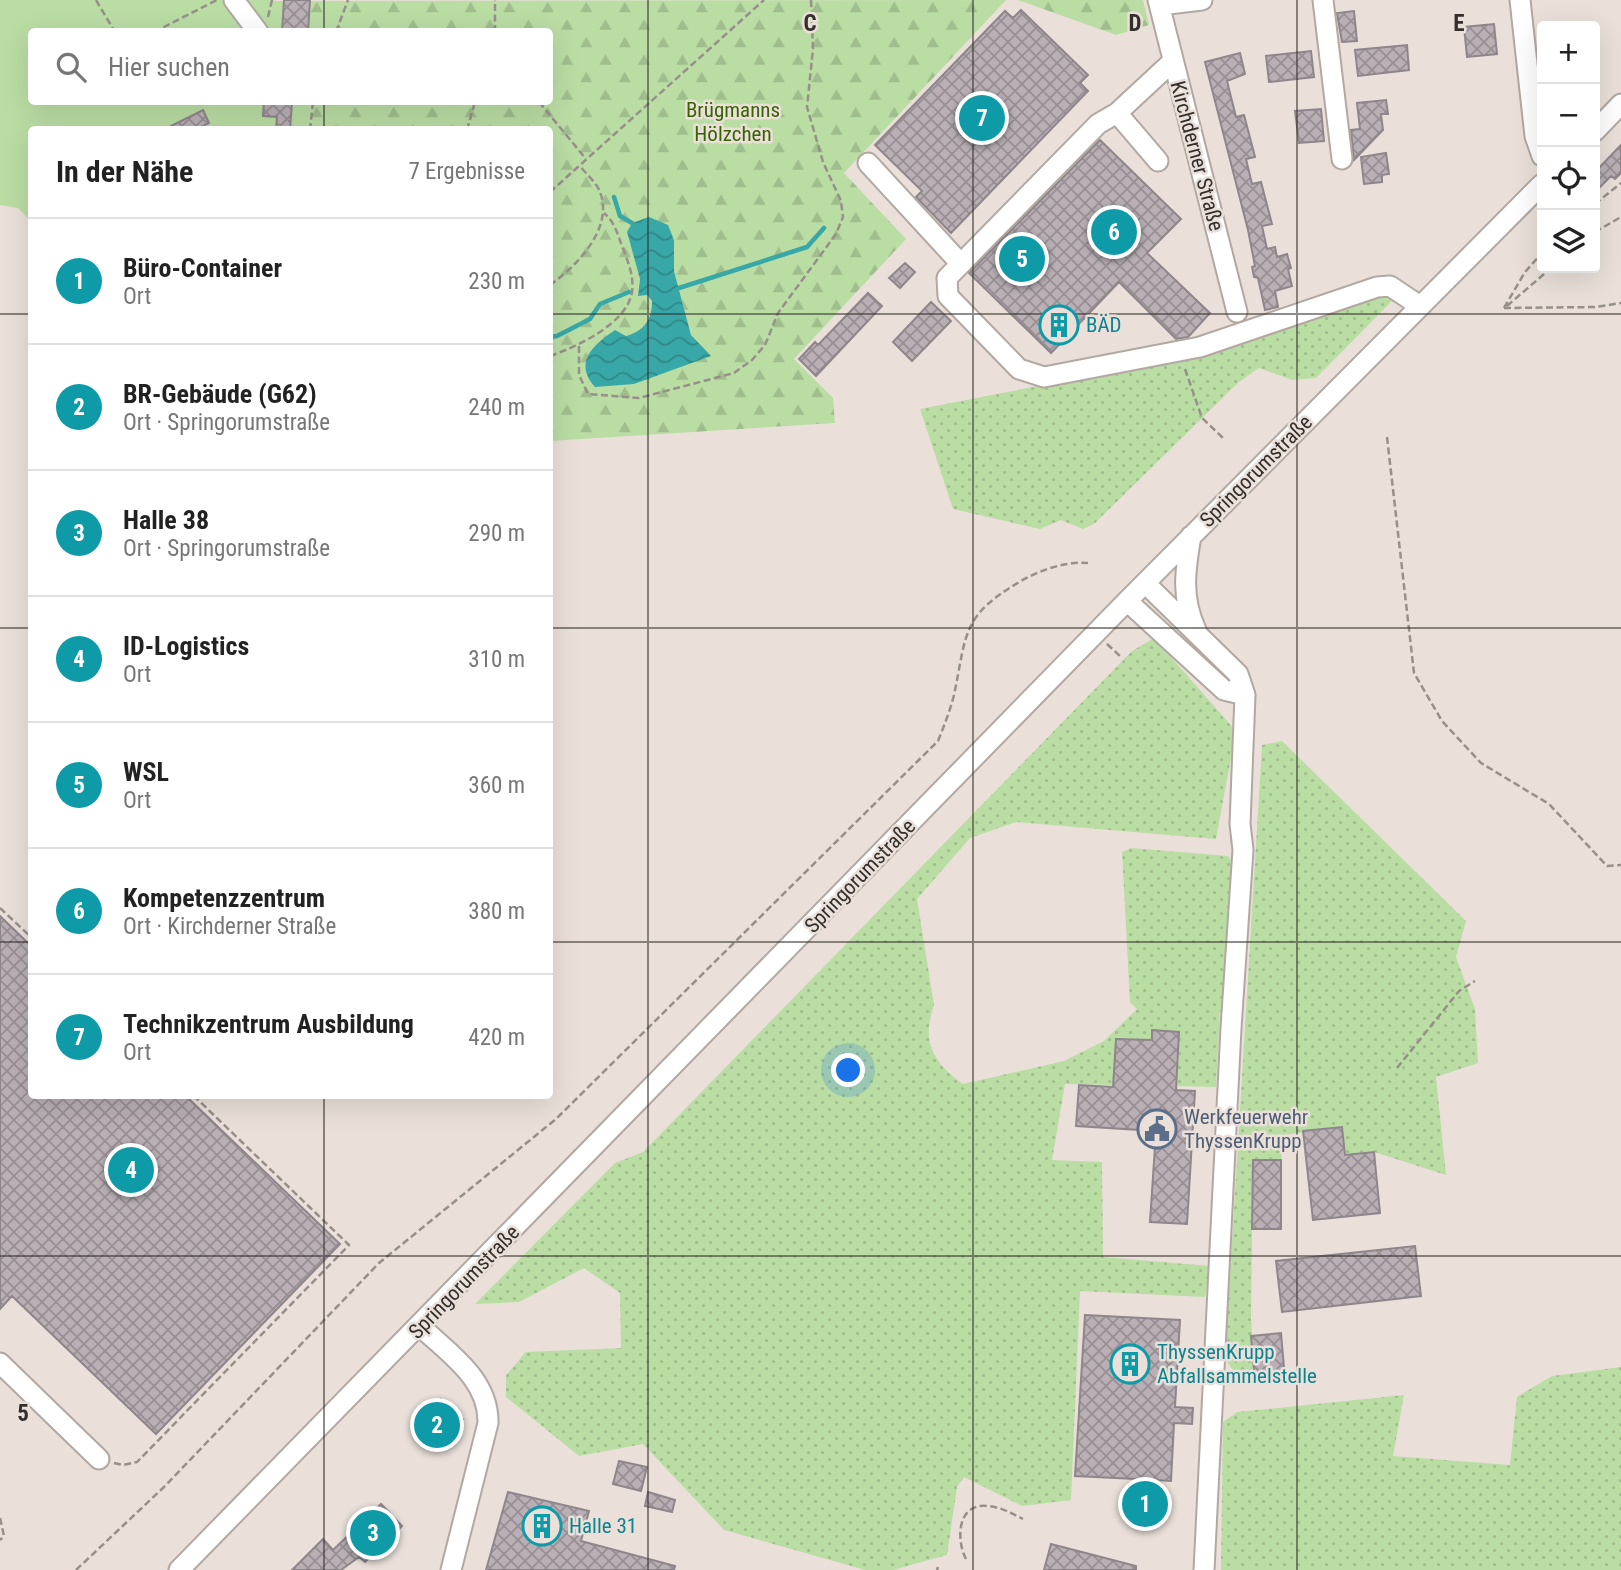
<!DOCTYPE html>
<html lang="de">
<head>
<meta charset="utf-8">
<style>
	body { margin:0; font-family:"Roboto Condensed",sans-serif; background:#f6f6f6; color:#222 }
	.controls { position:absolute; right:21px; top:21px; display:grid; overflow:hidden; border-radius:7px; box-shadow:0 7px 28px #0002 }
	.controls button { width:63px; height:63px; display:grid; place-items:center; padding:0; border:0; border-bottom:2px solid #e0e0e0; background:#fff; color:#222; font:35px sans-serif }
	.you { position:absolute; left:849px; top:1071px; width:24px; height:24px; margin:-18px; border:5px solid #fff; border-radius:50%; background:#1a73e8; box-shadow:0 0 0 10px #1a73e833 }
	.badge { display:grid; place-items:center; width:46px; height:46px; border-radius:50%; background:#111827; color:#fff; font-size:23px; font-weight:700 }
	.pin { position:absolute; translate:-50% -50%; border:4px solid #fff; box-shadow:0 2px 7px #0006 }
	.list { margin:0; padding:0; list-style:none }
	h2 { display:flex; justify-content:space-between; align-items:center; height:91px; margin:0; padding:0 28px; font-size:30px }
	h2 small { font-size:23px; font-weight:400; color:#767676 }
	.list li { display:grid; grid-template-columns:46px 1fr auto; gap:21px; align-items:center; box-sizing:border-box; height:126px; padding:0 28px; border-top:2px solid #e0e0e0 }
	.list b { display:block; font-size:26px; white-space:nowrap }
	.list p { margin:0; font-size:23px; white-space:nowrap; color:#767676 }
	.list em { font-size:23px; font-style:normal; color:#767676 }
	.icon { flex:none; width:38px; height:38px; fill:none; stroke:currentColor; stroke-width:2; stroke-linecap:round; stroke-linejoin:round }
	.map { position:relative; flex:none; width:1621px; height:1570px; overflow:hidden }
	.search { position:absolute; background:#fff; box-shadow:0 7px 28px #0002; left:28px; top:28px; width:525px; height:77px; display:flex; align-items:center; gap:18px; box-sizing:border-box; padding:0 24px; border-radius:7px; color:#767676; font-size:26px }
	.panel { position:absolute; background:#fff; box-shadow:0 7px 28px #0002; left:28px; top:126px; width:525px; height:973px; border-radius:7px }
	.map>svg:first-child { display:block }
	.grass { fill:url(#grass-dots) }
	.forest { fill:url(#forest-firs); fill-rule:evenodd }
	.park { fill:#badda4 }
	.water { fill:url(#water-waves) }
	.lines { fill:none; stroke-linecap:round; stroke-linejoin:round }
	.stream { stroke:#38a7a7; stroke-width:4.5 }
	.building { fill:url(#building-cross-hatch); stroke:#8f868c; stroke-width:2 }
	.minor-casing { stroke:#b2a8a1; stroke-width:23 }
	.path { stroke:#978f8a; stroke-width:2.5; stroke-dasharray:7 3.5; stroke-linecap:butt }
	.minor { stroke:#fff; stroke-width:19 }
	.grid { fill:none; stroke:#332f2c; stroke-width:2; stroke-opacity:0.55 }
	.labels { text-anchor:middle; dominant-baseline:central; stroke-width:5; stroke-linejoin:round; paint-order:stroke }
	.park-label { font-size:21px; fill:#376402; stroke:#eae0d9 }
	.street-label { font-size:21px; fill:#332f2c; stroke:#eae0d9 }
	.culture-label { font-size:21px; fill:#0d838f; stroke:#eae0d9; text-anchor:start }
	.service-label { font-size:21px; fill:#4e5e75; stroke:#eae0d9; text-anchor:start }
	.grid-label { font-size:23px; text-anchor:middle; font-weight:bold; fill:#332f2c; stroke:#eae0d9; stroke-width:5; stroke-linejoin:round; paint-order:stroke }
</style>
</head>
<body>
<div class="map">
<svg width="1621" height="1570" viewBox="0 0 1621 1570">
	<defs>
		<pattern id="grass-dots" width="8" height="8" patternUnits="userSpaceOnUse" patternTransform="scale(1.75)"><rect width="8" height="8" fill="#badda4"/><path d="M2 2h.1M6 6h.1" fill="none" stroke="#a0be8d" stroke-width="1.8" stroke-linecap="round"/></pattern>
		<pattern id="forest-firs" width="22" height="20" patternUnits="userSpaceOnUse" patternTransform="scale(1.75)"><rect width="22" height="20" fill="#badda4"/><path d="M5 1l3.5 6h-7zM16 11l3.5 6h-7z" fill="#a0be8d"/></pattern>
		<pattern id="water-waves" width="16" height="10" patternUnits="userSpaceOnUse" patternTransform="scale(1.75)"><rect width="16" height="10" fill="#38a7a7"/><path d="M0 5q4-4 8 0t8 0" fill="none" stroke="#308888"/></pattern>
		<pattern id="building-cross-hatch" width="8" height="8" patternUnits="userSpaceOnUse" patternTransform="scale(1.75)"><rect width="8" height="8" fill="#b9afb5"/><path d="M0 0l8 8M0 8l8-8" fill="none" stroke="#978f93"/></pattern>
	</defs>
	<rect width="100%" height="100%" fill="#eae0d9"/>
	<!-- grass -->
	<path class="grass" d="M1384,296L1392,301L1316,378L1292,380L1259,368L1239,382L1094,524L1083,529L1061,520L1040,529L953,509L920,409L1208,353Z
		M1154,638L1236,731L1216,839L1016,822L970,838L917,899L934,1005C921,1041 933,1063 963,1084L1064,1061L1104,1041L1137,1009L1130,1002L1122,852L1131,848L1228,856L1233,864L1226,1012H1220L1216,1087L1065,1084L1052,1160L1102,1162L1103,1257L1210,1266L1205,1297L1080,1291L1071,1500L1022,1506L964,1477L957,1487L947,1555L893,1570H865L724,1530L643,1444L579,1456L506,1397V1375L526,1352L621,1348L620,1293L584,1268L519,1302L475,1304L615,1163L643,1152L1132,651Z
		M1282,741L1466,921L1456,957L1475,1009L1478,1063L1436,1077L1446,1175L1374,1152L1345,1155L1341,1127L1285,1135L1281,1160H1253L1251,1318L1255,1382L1244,1385L1225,1359L1262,745Z
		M1621,1367V1570H1221L1223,1422L1237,1412L1404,1395L1393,1456L1510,1465L1517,1397L1552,1376Z"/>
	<!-- forest -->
	<path class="forest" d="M1006,0L844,173L906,239L794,359L833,398L835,423L550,441V130L306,129L313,102H550V32L336,31L339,21L272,1ZM627,232L674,240V271L691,335L626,336C644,331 652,320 652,301L646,295H638L640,279Z
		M1018,0H1143L1149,25L1116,35Z"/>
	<!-- park -->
	<path class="park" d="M0,0H272L339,21L336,32H32V102H313L306,129L32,130L31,221L18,208L0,205Z"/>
	<!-- water -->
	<path class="water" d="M649,217L668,225L674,240V271L691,335L711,356L634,384L595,387C573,363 593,345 615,330L626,336C644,331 652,320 652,301L647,295L638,296L640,279L627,232L632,223Z"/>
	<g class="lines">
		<!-- stream -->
		<path class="stream" d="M614,197L620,216L632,223
			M679,288L807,247L824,228
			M550,337L557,336L590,319L600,304L629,292"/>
	</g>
	<!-- building -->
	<path class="building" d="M284,0H310L308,32H282Z
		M1021,10L1088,75L1080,83L1088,91L951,233L916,197L922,191L875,145L1005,11L1013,18Z
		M1354,11L1357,41L1342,42L1337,13Z
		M1494,24L1497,54L1467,57L1464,27Z
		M1407,45L1409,70L1358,76L1355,50Z
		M1311,51L1314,77L1269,82L1266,56Z
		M1240,53L1245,74L1227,81L1236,117L1244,115L1253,149L1255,157L1246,159L1252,184L1261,182L1272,224L1262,226L1267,249L1275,247L1277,257L1287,254L1291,268L1288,269L1292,286L1275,291L1278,307L1265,310L1258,278L1254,277L1252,267L1255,266L1248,230L1205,62Z
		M1386,100L1388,114H1381L1383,130L1354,160L1351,130L1360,129L1357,103Z
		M264,102H292L290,130H276L277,117L263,116Z
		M1321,109L1324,141L1299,143L1295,111Z
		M203,110L209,123L195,130H163Z
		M1100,140L1181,219L1147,253L1210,313L1188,337L1176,339L1119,282L1051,353L969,273Z
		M1621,145V173L1615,179L1611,176L1595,192V172Z
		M1386,153L1389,174L1382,175V182L1364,184L1361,157Z
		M905,263L915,272L900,288L889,278Z
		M868,293L882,306L816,376L799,359L815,342L818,345Z
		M931,302L951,321L912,361L893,342Z
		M0,916L32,947V1096H186L340,1244L156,1434L12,1296L0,1309Z
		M1152,1030L1179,1032L1176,1090L1195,1091L1187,1224L1150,1222L1156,1131L1076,1126L1079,1085L1113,1087L1116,1039L1152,1040Z
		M1342,1127L1345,1155L1374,1152L1380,1213L1313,1220L1303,1131Z
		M1253,1160H1281V1229H1252Z
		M1415,1246L1421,1296L1282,1312L1276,1261Z
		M1085,1315L1180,1320L1175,1407L1193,1408L1192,1424L1174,1423L1171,1481L1155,1480L1154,1515L1134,1514L1136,1479L1075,1476Z
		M1281,1333L1285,1379L1255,1382L1251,1336Z
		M441,1399L463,1419L433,1450L412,1430Z
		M619,1461L647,1467L641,1491L613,1484Z
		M508,1492L589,1511L581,1541L675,1566L674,1570H486Z
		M648,1492L675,1500L672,1512L645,1506Z
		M381,1504L402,1526L365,1562L359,1557L341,1570H292L323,1539L333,1550Z
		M1051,1544L1136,1566V1570H1044Z"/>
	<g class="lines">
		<!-- minor casing -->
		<g class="minor-casing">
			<path id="minor" d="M234,0L258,32
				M1158,0L1237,312
				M1323,0L1342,159
				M1520,0L1535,136L1542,156
				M1160,5L1202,0
				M1172,62L1117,113L1098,124L947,278L948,296L1019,369L1044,377L1200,347L1377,287L1390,286L1420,306
				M1117,113L1158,161
				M1595,131L1621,104
				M868,163L961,264
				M1191,536C1185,571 1181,597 1196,630
				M1145,583L1238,674L1245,695L1240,824L1243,850L1231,1028L1204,1570
				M1127,601L1224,690L1245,695
				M421,1327C451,1355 489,1380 488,1423L451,1570
				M0,1363L99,1459
				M179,1570L1127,601L1542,184"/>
		</g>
		<!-- path -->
		<path class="path" d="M96,0L115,32
			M268,17L272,0
			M154,32L217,0
			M336,32L348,0
			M495,32V0
			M539,102L586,159
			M310,130L313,102
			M467,130L475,102
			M550,192L764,0
			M1595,204L1621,183
			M1595,232L1621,217
			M550,285C577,266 614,228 600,192C597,183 586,174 580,166
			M1507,306L1551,268
			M1504,308L1596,307L1621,303
			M1504,308L1525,272L1542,253
			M579,346V375L588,394L639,398L734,373L752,360L765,345L778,313L836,234L843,217L841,201L823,162L807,107L813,49L811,0
			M550,356C576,347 627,324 632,292C634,277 629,265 624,251C618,237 616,223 604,213
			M1185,369L1202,418L1223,438
			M1387,437L1414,673L1442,721L1481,763L1549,804L1607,866L1621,865
			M1107,644L1122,658
			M0,908L32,938
			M1397,1068L1459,991L1475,981
			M114,1463L123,1465L137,1462L349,1245L194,1096
			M0,1518L4,1536L0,1540
			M966,1559C956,1540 957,1503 987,1506C1001,1507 1011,1513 1023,1519
			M76,1570L164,1487L379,1263L556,1119L938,741C944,726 950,711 954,695C967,633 961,616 1021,581C1040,570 1066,561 1088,563
			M937,1570L938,1567"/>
		<!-- minor -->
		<use href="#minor" class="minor"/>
	</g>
	<!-- grid -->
	<path class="grid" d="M324,0V32M648,0V1570M973,0V1570M1297,0V1570M324,102V130M0,314H32M550,314H1621M0,628H32M550,628H1621M0,942H32M550,942H1621M324,1096V1570M0,1256H1621"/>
	<!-- icons -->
	<defs>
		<g id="building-ring" transform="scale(2.0125)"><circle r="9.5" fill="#eae0d9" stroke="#0f9aa8" stroke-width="1.5"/><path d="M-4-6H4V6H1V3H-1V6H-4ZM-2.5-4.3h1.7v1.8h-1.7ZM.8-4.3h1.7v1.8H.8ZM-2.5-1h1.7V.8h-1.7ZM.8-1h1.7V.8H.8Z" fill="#0f9aa8"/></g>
		<g id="civic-ring" transform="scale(2.0125)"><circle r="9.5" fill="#eae0d9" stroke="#5c6f8a" stroke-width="1.5"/><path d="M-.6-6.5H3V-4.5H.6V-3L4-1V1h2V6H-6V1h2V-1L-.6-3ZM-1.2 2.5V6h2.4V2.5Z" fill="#5c6f8a"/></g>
	</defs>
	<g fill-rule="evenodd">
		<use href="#building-ring" x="1059" y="325"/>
		<use href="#civic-ring" x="1157" y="1129"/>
		<use href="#building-ring" x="1130" y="1364"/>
		<use href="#building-ring" x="542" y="1526"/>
	</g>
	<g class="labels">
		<!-- park labels -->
		<g class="park-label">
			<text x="733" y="110">Brügmanns<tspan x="733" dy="24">Hölzchen</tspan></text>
		</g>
		<!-- street labels -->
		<g class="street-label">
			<text transform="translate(1197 156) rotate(75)">Kirchderner Straße</text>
			<text transform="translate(1256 471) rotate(-45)">Springorumstraße</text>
			<text transform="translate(860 876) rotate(-46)">Springorumstraße</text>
			<text transform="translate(464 1282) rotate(-46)">Springorumstraße</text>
		</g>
		<!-- culture labels -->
		<g class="culture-label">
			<text x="1086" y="325">BÄD</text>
			<text x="1157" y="1352">ThyssenKrupp<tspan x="1157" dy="24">Abfallsammelstelle</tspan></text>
			<text x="569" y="1526">Halle 31</text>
		</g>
		<!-- service labels -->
		<g class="service-label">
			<text x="1184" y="1117">Werkfeuerwehr<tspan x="1184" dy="24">ThyssenKrupp</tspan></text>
		</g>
	</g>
	<g class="grid-label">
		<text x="810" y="31">C</text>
		<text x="1135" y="31">D</text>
		<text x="1459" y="31">E</text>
		<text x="23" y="1421">5</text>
	</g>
</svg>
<div class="controls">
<button>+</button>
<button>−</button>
<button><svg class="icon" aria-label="locate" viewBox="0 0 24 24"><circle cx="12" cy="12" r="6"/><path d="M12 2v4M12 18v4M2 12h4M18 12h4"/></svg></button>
<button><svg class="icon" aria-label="layers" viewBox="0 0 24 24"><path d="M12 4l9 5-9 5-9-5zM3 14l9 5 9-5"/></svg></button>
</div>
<div class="you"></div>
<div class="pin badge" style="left:1145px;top:1504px;background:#0f9aa8">1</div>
<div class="pin badge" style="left:437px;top:1425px;background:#0f9aa8">2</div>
<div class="pin badge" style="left:373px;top:1533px;background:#0f9aa8">3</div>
<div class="pin badge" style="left:131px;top:1170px;background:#0f9aa8">4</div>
<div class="pin badge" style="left:1022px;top:259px;background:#0f9aa8">5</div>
<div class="pin badge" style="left:1114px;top:232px;background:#0f9aa8">6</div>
<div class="pin badge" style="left:982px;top:118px;background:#0f9aa8">7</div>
<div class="search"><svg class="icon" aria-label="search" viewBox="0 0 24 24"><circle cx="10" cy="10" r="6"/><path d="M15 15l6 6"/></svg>Hier suchen</div>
<section class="panel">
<h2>In der Nähe<small>7 Ergebnisse</small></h2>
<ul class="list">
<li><span class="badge" style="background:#0f9aa8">1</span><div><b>Büro-Container</b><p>Ort</p></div><em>230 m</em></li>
<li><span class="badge" style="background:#0f9aa8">2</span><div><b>BR-Gebäude (G62)</b><p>Ort · Springorumstraße</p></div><em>240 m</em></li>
<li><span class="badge" style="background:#0f9aa8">3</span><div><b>Halle 38</b><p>Ort · Springorumstraße</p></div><em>290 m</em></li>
<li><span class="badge" style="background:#0f9aa8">4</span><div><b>ID-Logistics</b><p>Ort</p></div><em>310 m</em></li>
<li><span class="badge" style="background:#0f9aa8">5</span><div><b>WSL</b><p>Ort</p></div><em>360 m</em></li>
<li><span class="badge" style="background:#0f9aa8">6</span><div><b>Kompetenzzentrum</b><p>Ort · Kirchderner Straße</p></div><em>380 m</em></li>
<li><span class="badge" style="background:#0f9aa8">7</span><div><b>Technikzentrum Ausbildung</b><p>Ort</p></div><em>420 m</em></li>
</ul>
</section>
</div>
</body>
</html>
